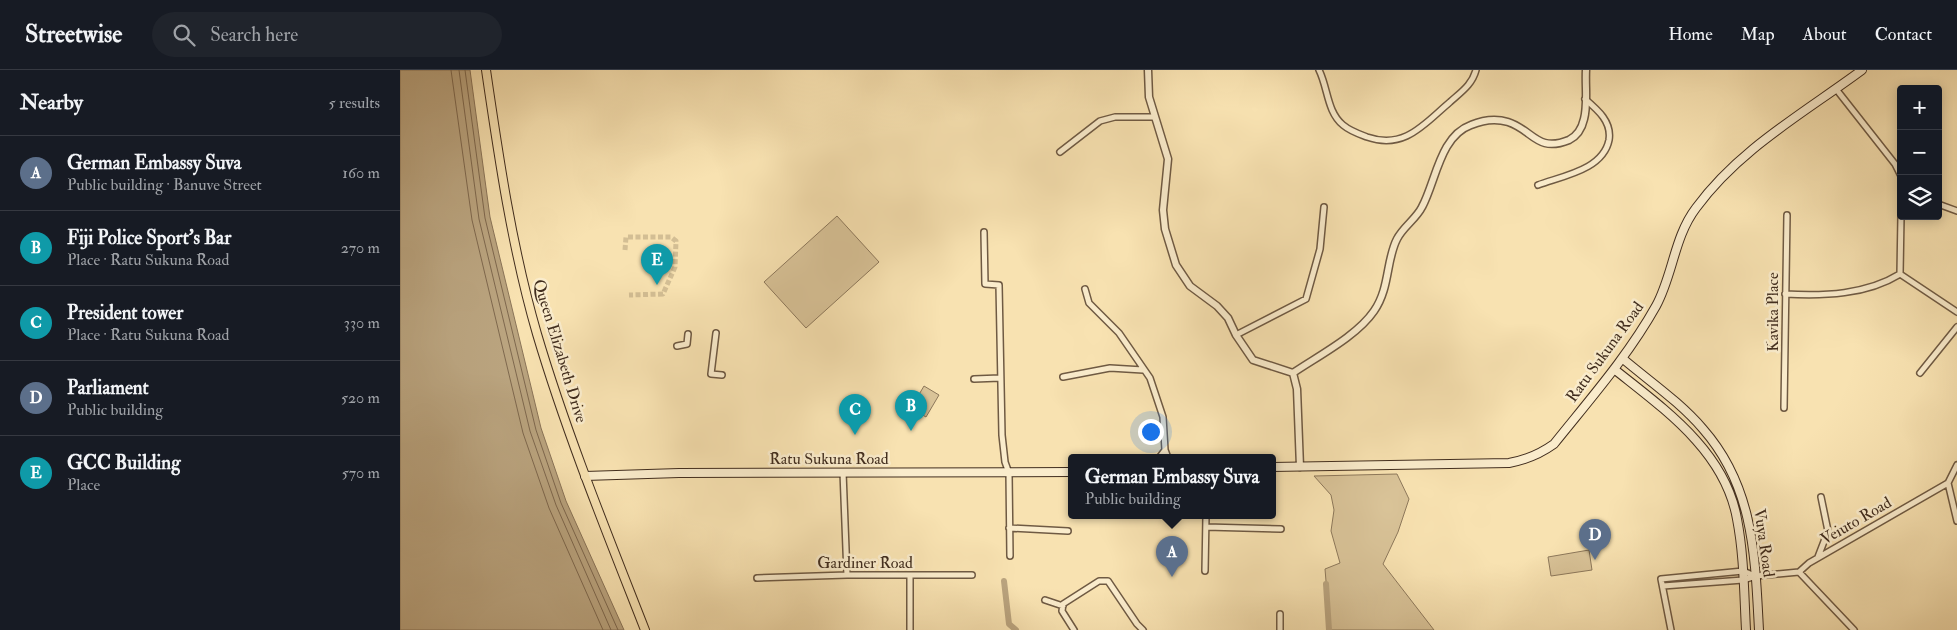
<!DOCTYPE html>
<html lang="en">
<head>
<meta charset="utf-8">
<style>
	body { margin:0; font-family:"IM FELL Double Pica",serif; background:#20242c; color:#f1f3f6 }
	.controls { position:absolute; right:15px; top:15px; display:grid; overflow:hidden; border-radius:5px; box-shadow:0 2px 12px #0003 }
	.controls button { width:45px; height:45px; display:grid; place-items:center; padding:0; border:0; border-bottom:1px solid #363941; background:#171b24; color:#f1f3f6; font:25px sans-serif }
	.you { position:absolute; left:750px; top:361px; width:18px; height:18px; margin:-12px; border:4px solid #fff; border-radius:50%; background:#1a73e8; box-shadow:0 0 0 8px #1a73e833 }
	.badge { display:grid; place-items:center; width:32px; height:32px; border-radius:50%; background:#c59692; color:#fff; font-size:16px; font-weight:700 }
	.pin { position:absolute; translate:-50% -41px; filter:drop-shadow(0 1px 2px #0008) }
	.pin::after { content:''; position:absolute; top:26px; width:18px; height:15px; background:inherit; clip-path:polygon(0 0,100% 0,50% 100%) }
	.popup { position:absolute; left:668px; top:384px; width:208px; height:65px; box-sizing:border-box; display:grid; place-content:center; border-radius:5px; background:#171b24; filter:drop-shadow(0 1px 4px #0005); font-size:16px; white-space:nowrap; color:#9ea1a6 }
	.popup b { font-size:19px; color:#f1f3f6 }
	.popup::after { content:''; position:absolute; left:50%; top:100%; margin-left:-10px; border:10px solid transparent; border-top-color:#171b24 }
	.list { margin:0; padding:0; list-style:none }
	h2 { display:flex; justify-content:space-between; align-items:center; height:65px; margin:0; padding:0 20px; font-size:21px }
	h2 small { font-size:16px; font-weight:400; color:#9ea1a6 }
	.list li { display:grid; grid-template-columns:32px 1fr auto; gap:15px; align-items:center; box-sizing:border-box; height:75px; padding:0 20px; border-top:1px solid #363941 }
	.list b { display:block; font-size:19px; white-space:nowrap }
	.list p { margin:0; font-size:16px; white-space:nowrap; color:#9ea1a6 }
	.list em { font-size:16px; font-style:normal; color:#9ea1a6 }
	.icon { flex:none; width:28px; height:28px; fill:none; stroke:currentColor; stroke-width:2; stroke-linecap:round; stroke-linejoin:round }
	.map { position:relative; flex:none; width:1557px; height:560px; overflow:hidden }
	header { display:flex; align-items:center; gap:30px; box-sizing:border-box; height:70px; padding:0 25px; background:#171b24; border-bottom:1px solid #363941 }
	header strong { font-size:24px }
	nav { display:flex; gap:28px; margin-inline-start:auto; font-size:18px }
	.search { width:350px; height:45px; background:#20242c; display:flex; align-items:center; gap:12px; box-sizing:border-box; padding:0 18px; border-radius:28px; color:#9ea1a6; font-size:19px }
	main { display:flex }
	aside { flex:1; background:#171b24 }
	.map>svg:first-child { display:block }
	.green { fill:#d9c398; stroke:#8d785b }
	.water { fill:#baa47f; stroke:#8a7458 }
	.lines { fill:none; stroke-linecap:round; stroke-linejoin:round }
	.shore { stroke:#7e684e; stroke-width:1 }
	.canal { stroke:#baa47f; stroke-width:6 }
	.minor-tunnel { stroke:#d3be94; stroke-width:5; stroke-dasharray:5 2.5; stroke-linecap:butt }
	.minor-casing { stroke:#6f5a43; stroke-width:8 }
	.tertiary-casing { stroke:#6f5a43; stroke-width:9 }
	.secondary-casing { stroke:#412d1e; stroke-width:10 }
	.primary-casing { stroke:#412d1e; stroke-width:10 }
	.minor { stroke:#faeccc; stroke-width:5 }
	.tertiary { stroke:#faeccc; stroke-width:6 }
	.secondary { stroke:#faeccc; stroke-width:8 }
	.primary { stroke:#f8e2b1; stroke-width:8 }
	.labels { text-anchor:middle; dominant-baseline:central; stroke-width:5; stroke-linejoin:round; paint-order:stroke }
	.street-label { font-size:16px; fill:#412d1e; stroke:#faeccc }
</style>
</head>
<body>
<header>
<strong>Streetwise</strong>
<div class="search"><svg class="icon" aria-label="search" viewBox="0 0 24 24"><circle cx="10" cy="10" r="6"/><path d="M15 15l6 6"/></svg>Search here</div>
<nav><a>Home</a><a>Map</a><a>About</a><a>Contact</a></nav>
</header>
<main>
<aside>
<h2>Nearby<small>5 results</small></h2>
<ul class="list">
<li><span class="badge" style="background:#5c6f8a">A</span><div><b>German Embassy Suva</b><p>Public building · Banuve Street</p></div><em>160 m</em></li>
<li><span class="badge" style="background:#0f9aa8">B</span><div><b>Fiji Police Sport's Bar</b><p>Place · Ratu Sukuna Road</p></div><em>270 m</em></li>
<li><span class="badge" style="background:#0f9aa8">C</span><div><b>President tower</b><p>Place · Ratu Sukuna Road</p></div><em>330 m</em></li>
<li><span class="badge" style="background:#5c6f8a">D</span><div><b>Parliament</b><p>Public building</p></div><em>520 m</em></li>
<li><span class="badge" style="background:#0f9aa8">E</span><div><b>GCC Building</b><p>Place</p></div><em>570 m</em></li>
</ul>
</aside>
<div class="map">
<svg width="1557" height="560" viewBox="0 0 1557 560">
	<rect width="100%" height="100%" fill="#f8e2b1"/>
	<filter id="stains"><feTurbulence type="fractalNoise" baseFrequency=".004" numOctaves="4"/><feColorMatrix values="0 0 0 0 .2 0 0 0 0 .09 0 0 0 0 .02 0 0 0 .5 -.17"/></filter>
	<radialGradient id="worn" r=".72"><stop offset=".6" stop-color="#630" stop-opacity="0"/><stop offset="1" stop-color="#630" stop-opacity=".3"/></radialGradient>
	<!-- green -->
	<path class="green" d="M437,146L479,192L406,258L364,212Z
		M524,316L539,325L526,347L511,338Z
		M997,404L1009,429L998,462L983,494L1034,560H930L925,499L940,493L931,461L934,440L931,425L914,406Z
		M1189,480L1192,500L1151,506L1148,487Z"/>
	<!-- water -->
	<path class="water" d="M0,0H70L90,147L141,358L166,431L224,560H0Z"/>
	<g class="lines">
		<!-- shore -->
		<path class="shore" d="M51,0L72,150L123,363L149,438L203,560
			M59,0L79,149L130,361L156,435L211,560
			M65,0L85,148L136,360L161,433L218,560"/>
		<!-- canal -->
		<path class="canal" d="M604,511L609,554L616,560
			M926,514L929,560"/>
		<!-- minor-tunnel -->
		<path class="minor-tunnel" d="M225,180L226,167H271L276,171L275,197L263,224L229,225"/>
		<!-- minor casing -->
		<g class="minor-casing">
			<path id="minor" d="M919,0C928,18 927,42 943,55C950,61 959,64 967,67C1005,80 1024,54 1050,32C1061,22 1072,15 1076,0
				M1436,19L1495,94L1501,106
				M660,82L700,51L715,47H755
				M1138,115C1162,106 1203,100 1209,70C1212,52 1198,40 1185,29
				M1538,134L1557,141
				M584,162L585,214L599,215L602,365L605,392L609,403L610,486
				M1500,204L1557,242
				M1500,204L1501,146
				M685,219L689,233L719,263L750,308L763,347L765,380L768,388
				M1385,224C1424,226 1466,225 1500,204
				M316,263L311,304L322,305
				M836,265L906,229L920,179L924,137
				M277,276L287,274L288,264
				M1520,303L1557,257
				M663,307L710,298L743,300
				M574,309L600,308
				M1384,338L1387,145
				M759,388L765,380
				M443,402L447,505
				M1548,413L1557,451
				M806,457L881,459
				M609,458L668,461
				M1418,487L1428,461L1421,427
				M805,501L806,446
				M1399,502L1454,560
				M510,505V560
				M357,508L447,505H572
				M1263,516L1343,510L1356,506L1399,502L1409,493L1548,413L1557,395
				M645,530L663,536
				M880,544V560
				M674,560L662,541L663,534L699,511H708L737,554L743,560
				M1271,560L1261,509L1343,501L1355,506"/>
		</g>
		<!-- tertiary casing -->
		<g class="tertiary-casing">
			<path id="tertiary" d="M748,0L749,27L768,89L763,140L765,159L776,195L790,216L817,236L828,248L836,265L853,290L893,303L897,319L900,397
				M893,303C918,286 957,266 974,241C990,218 986,190 997,169C1003,157 1016,149 1022,137C1036,111 1040,66 1071,55C1083,50 1095,48 1108,52C1133,60 1137,83 1169,70C1177,66 1182,58 1184,49C1188,34 1185,15 1186,0"/>
		</g>
		<!-- secondary casing -->
		<g class="secondary-casing">
			<path id="secondary" d="M1222,288C1249,311 1280,332 1303,359C1354,417 1355,486 1359,560
				M1214,299C1264,339 1325,381 1337,449C1344,485 1344,523 1346,560
				M872,397L1109,393C1126,390 1140,384 1154,374C1190,329 1228,286 1256,236C1273,205 1274,167 1296,138C1339,79 1404,43 1462,0
				M185,406L279,403L672,402"/>
		</g>
		<!-- primary casing -->
		<g class="primary-casing">
			<path id="primary" d="M86,0C99,89 112,178 137,264C167,365 207,463 245,560"/>
		</g>
		<!-- minor -->
		<use href="#minor" class="minor"/>
		<!-- tertiary -->
		<use href="#tertiary" class="tertiary"/>
		<!-- secondary -->
		<use href="#secondary" class="secondary"/>
		<!-- primary -->
		<use href="#primary" class="primary"/>
	</g>
	<g class="labels">
		<!-- street labels -->
		<g class="street-label">
			<text transform="translate(1373 242) rotate(-90)">Kavika Place</text>
			<text transform="translate(160 281) rotate(73)">Queen Elizabeth Drive</text>
			<text transform="translate(1205 282) rotate(-54)">Ratu Sukuna Road</text>
			<text x="429" y="389">Ratu Sukuna Road</text>
			<text transform="translate(1456 451) rotate(-30)">Veiuto Road</text>
			<text transform="translate(1364 473) rotate(82)">Vuya Road</text>
			<text x="465" y="493">Gardiner Road</text>
		</g>
	</g>
	<rect width="100%" height="100%" filter="url(#stains)"/>
	<rect width="100%" height="100%" fill="url(#worn)"/>
</svg>
<div class="controls">
<button>+</button>
<button>−</button>
<button><svg class="icon" aria-label="layers" viewBox="0 0 24 24"><path d="M12 4l9 5-9 5-9-5zM3 14l9 5 9-5"/></svg></button>
</div>
<div class="you"></div>
<div class="pin badge" style="left:772px;top:507px;background:#5c6f8a">A</div>
<div class="popup"><b>German Embassy Suva</b>Public building</div>
<div class="pin badge" style="left:511px;top:361px;background:#0f9aa8">B</div>
<div class="pin badge" style="left:455px;top:365px;background:#0f9aa8">C</div>
<div class="pin badge" style="left:1195px;top:490px;background:#5c6f8a">D</div>
<div class="pin badge" style="left:257px;top:215px;background:#0f9aa8">E</div>
</div>
</main>
</body>
</html>
